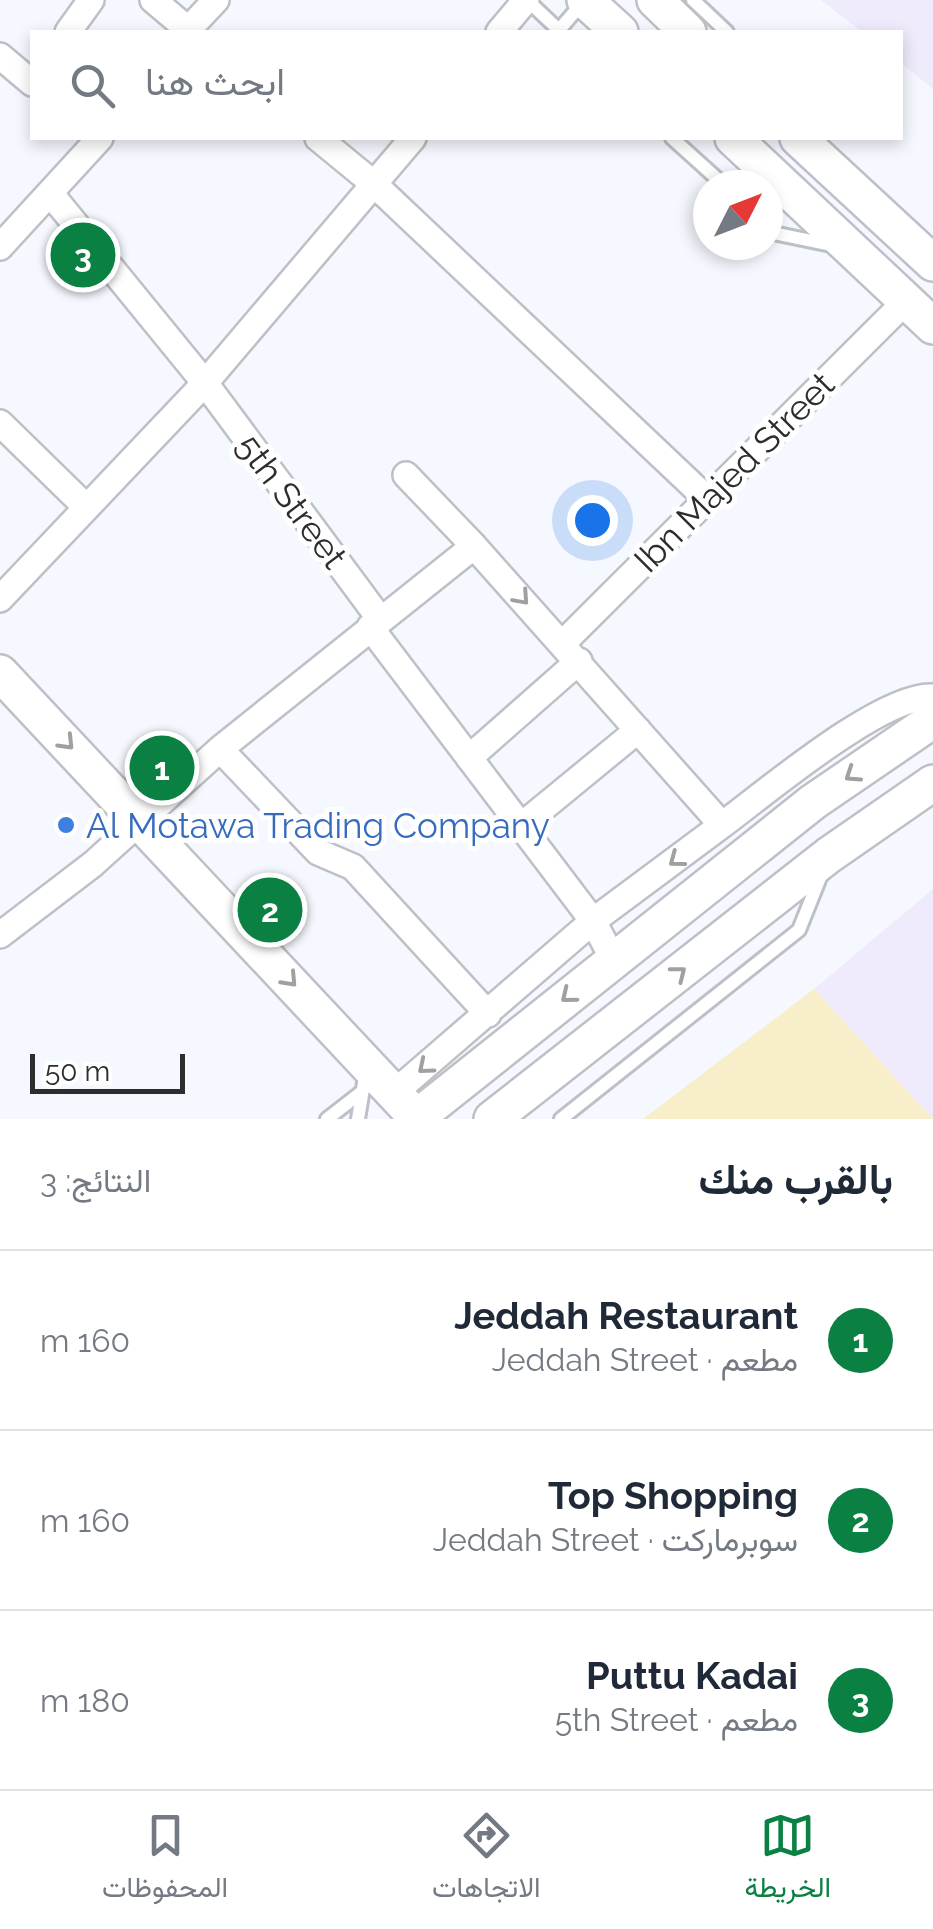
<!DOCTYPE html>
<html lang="ar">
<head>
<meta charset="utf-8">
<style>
	body { margin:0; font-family:Raleway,Vazirmatn,sans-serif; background:#f2f2f3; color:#1f2937; direction:rtl }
	.compass { position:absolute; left:693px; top:170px; width:90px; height:90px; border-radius:50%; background:#fff; box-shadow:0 5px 15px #0003; rotate:48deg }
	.scale { position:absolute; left:30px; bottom:25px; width:155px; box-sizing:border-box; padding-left:10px; border:5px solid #2c2d2f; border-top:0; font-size:28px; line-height:35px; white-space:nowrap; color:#2c2d2f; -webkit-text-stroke:8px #fff; paint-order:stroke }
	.you { position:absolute; left:592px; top:520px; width:35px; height:35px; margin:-25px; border:8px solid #fff; border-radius:50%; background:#1a73e8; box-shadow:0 0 0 15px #1a73e833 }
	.badge { display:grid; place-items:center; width:65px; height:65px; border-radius:50%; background:#0b8043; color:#fff; font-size:32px; font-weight:700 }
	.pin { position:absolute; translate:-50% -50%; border:5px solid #fff; box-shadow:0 2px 10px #0006 }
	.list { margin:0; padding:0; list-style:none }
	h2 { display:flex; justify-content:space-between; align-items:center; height:130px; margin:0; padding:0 40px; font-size:42px }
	h2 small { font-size:32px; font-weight:400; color:#747a83 }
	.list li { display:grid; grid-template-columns:65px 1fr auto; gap:30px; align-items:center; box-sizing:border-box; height:180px; padding:0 40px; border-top:2px solid #e0e1e3 }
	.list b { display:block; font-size:38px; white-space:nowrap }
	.list p { margin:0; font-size:32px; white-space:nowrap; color:#747a83 }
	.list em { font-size:32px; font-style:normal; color:#747a83 }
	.icon { flex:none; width:55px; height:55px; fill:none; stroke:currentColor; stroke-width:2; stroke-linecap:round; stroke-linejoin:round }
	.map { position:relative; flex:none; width:933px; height:1119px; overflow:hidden; direction:ltr }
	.search { position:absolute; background:#fff; box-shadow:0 5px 15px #0003; left:30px; right:30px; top:30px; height:110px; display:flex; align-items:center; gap:25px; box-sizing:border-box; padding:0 35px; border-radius:0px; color:#747a83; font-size:38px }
	.sheet { height:670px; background:#fff }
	nav { display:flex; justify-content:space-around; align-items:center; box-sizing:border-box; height:140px; border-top:2px solid #e0e1e3; background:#fff; font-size:28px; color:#747a83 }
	nav a { display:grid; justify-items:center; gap:5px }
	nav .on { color:#0b8043 }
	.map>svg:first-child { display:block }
	.industrial { fill:#f0ebfc }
	.sand { fill:#f8eec9 }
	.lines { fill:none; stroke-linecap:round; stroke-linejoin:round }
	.lane-casing { stroke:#bdc0c6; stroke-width:18 }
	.street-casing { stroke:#bdc0c6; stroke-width:30 }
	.secondary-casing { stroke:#bdc0c6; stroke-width:40 }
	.lane { stroke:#fff; stroke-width:12 }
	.street { stroke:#fff; stroke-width:25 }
	.secondary { stroke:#fff; stroke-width:35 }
	.oneway { stroke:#a0a0a1 }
	.shop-dot { fill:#3f7fe0; stroke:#fff; stroke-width:4 }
	.labels { text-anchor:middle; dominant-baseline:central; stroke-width:10; stroke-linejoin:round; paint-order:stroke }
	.street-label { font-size:35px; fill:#2c2d2f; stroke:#fff }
	.shop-label { font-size:35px; fill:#366cbe; stroke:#fff; text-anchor:start }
</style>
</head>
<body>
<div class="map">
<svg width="933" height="1119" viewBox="0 0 933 1119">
	<rect width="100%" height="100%" fill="#f5f8fe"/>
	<!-- industrial -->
	<path class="industrial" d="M821,0H933V89L901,63L900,32H862Z
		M933,889V1119L814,989Z"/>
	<!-- sand -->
	<path class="sand" d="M814,989L933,1119H643Z"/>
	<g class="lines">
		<!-- lane casing -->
		<g class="lane-casing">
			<path id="lane" d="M527,0L561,32
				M693,0L727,32
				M559,30L583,2
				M672,138L724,185
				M768,225L778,234L831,245
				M327,1119L363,1091
				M358,1119L366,1071
				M561,1119L799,930L821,875"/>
		</g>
		<!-- street casing -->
		<g class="street-casing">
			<path id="street" d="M153,0L191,32
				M68,32L91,0
				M186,32L216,0
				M499,32L526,0
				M0,56L32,83
				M318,138L374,184L707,499
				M0,247L100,138
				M0,423L85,506
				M406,475L474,546
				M0,599L205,383L50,193
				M380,619L205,383L413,138
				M370,627L593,921L613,959
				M563,643L906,301
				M220,749L318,852L353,867L488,1014
				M469,758L579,661
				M722,825C764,794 883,693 933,697
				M521,826L638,730
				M0,935L93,864L220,749L474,546L722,825L593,921L394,1093"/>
		</g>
		<!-- secondary casing -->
		<g class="secondary-casing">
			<path id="secondary" d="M585,0L620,32
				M655,0L688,32
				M733,138L933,326
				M798,138L933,263
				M0,673L418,1119
				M415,1119L813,802L933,720
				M492,1119L829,855L933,783"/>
		</g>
		<!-- lane -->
		<use href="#lane" class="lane"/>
		<!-- street -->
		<use href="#street" class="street"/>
		<!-- secondary -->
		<use href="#secondary" class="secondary"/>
	</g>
	<!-- one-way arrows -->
	<defs><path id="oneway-chevron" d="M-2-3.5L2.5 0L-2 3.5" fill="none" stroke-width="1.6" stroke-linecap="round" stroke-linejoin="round" transform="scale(2.5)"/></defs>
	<g class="oneway">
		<use href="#oneway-chevron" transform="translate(522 598) rotate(48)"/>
		<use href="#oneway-chevron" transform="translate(67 743) rotate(46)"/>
		<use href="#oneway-chevron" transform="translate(852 775) rotate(146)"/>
		<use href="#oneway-chevron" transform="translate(676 860) rotate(143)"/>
		<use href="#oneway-chevron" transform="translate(679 973) rotate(-38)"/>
		<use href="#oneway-chevron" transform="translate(290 980) rotate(47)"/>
		<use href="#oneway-chevron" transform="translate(568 996) rotate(141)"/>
		<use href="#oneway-chevron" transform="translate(425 1067) rotate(140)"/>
	</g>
	<!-- markers -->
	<circle class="shop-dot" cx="66" cy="825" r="10"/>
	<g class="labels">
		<!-- street labels -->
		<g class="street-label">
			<text transform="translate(734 472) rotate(-45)">Ibn Majed Street</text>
			<text transform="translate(292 501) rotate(53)">5th Street</text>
		</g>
		<!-- shop labels -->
		<g class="shop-label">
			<text x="86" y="825">Al Motawa Trading Company</text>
		</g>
	</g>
</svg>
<svg class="compass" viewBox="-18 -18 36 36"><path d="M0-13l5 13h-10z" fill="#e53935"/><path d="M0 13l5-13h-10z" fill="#747a83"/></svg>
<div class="scale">50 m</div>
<div class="you"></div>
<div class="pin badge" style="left:162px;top:768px">1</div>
<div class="pin badge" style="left:270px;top:910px">2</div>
<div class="pin badge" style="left:83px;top:255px">3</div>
<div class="search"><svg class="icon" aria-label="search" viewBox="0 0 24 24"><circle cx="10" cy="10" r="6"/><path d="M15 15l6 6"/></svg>ابحث هنا</div>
</div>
<section class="sheet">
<h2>بالقرب منك<small>النتائج: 3</small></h2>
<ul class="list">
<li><span class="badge">1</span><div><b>Jeddah Restaurant</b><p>مطعم · Jeddah Street</p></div><em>160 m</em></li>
<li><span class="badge">2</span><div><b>Top Shopping</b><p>سوبرماركت · Jeddah Street</p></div><em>160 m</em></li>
<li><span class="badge">3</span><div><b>Puttu Kadai</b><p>مطعم · 5th Street</p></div><em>180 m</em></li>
</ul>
</section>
<nav>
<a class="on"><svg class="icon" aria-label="map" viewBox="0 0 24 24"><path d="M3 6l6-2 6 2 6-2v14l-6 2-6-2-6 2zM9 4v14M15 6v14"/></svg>الخريطة</a>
<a><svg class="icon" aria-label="directions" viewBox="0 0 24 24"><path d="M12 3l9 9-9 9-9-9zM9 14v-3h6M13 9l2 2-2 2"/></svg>الاتجاهات</a>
<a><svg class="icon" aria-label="saved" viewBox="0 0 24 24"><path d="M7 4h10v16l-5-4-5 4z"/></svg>المحفوظات</a>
</nav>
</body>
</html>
